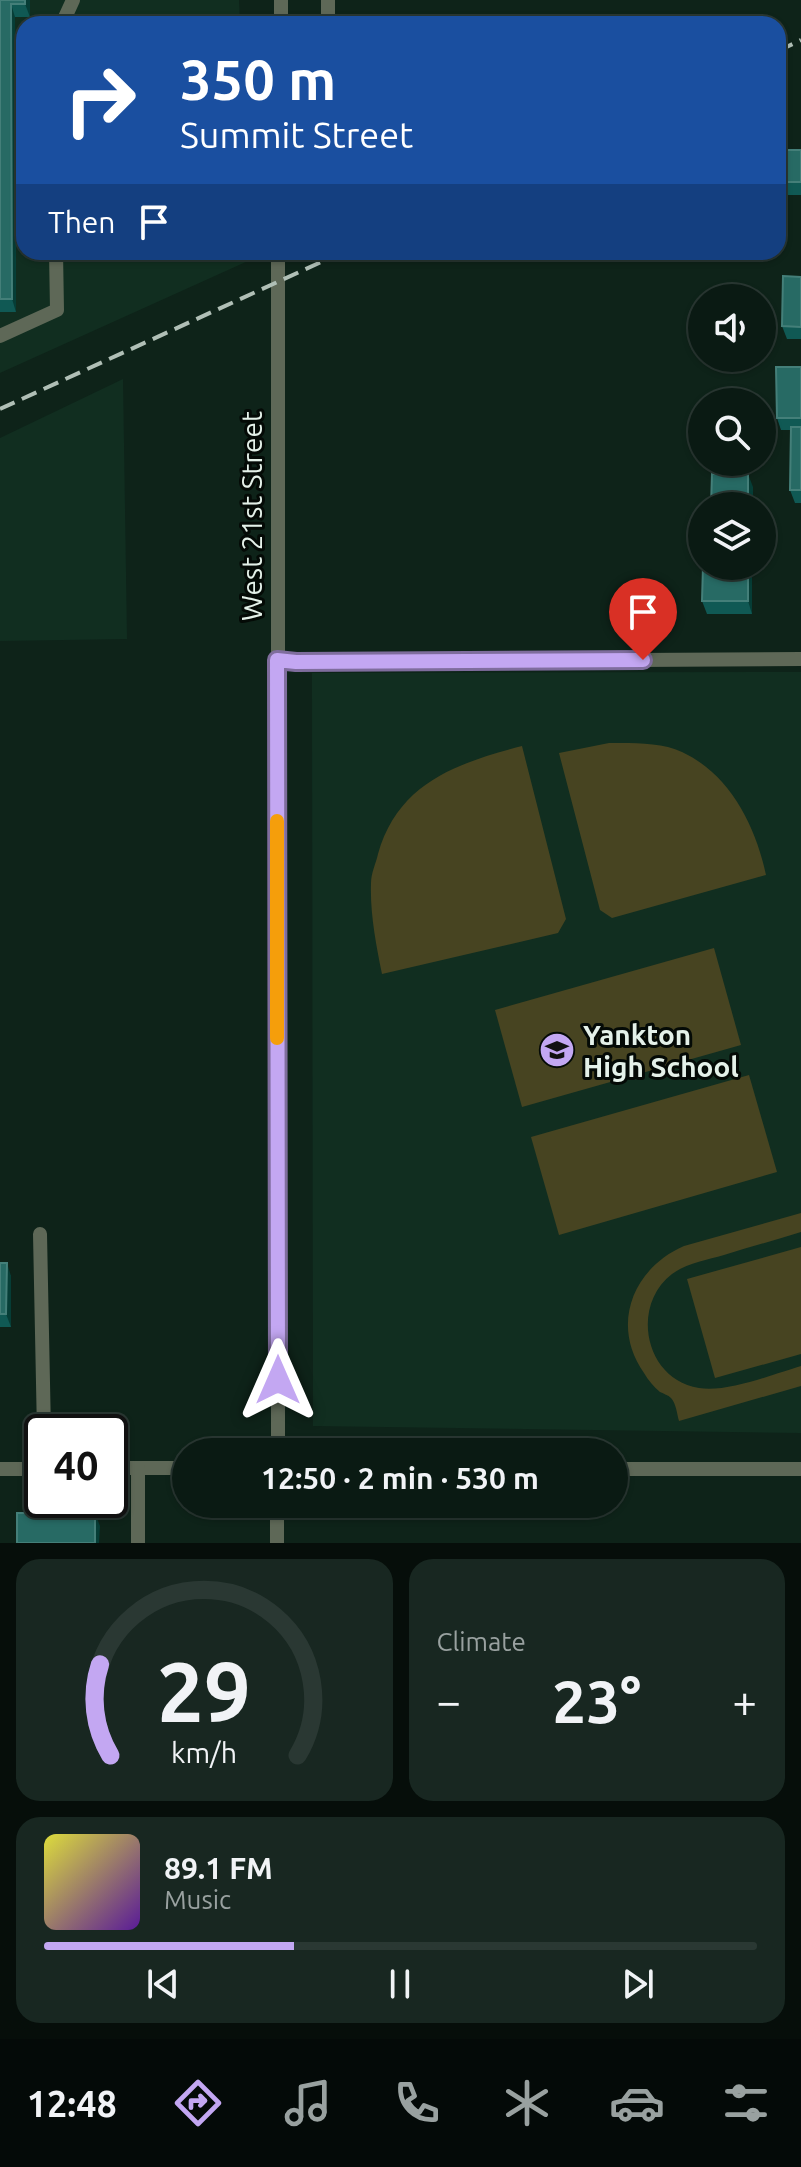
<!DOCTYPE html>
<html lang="en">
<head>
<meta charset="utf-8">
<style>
  :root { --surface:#0a1a13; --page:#182721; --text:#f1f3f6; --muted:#99a1a0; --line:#2a3833; --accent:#c3a7f2 }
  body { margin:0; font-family:Ubuntu,sans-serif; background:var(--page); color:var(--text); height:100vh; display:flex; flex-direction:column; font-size:30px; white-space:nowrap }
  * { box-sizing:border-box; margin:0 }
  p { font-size:26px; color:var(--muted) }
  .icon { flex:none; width:44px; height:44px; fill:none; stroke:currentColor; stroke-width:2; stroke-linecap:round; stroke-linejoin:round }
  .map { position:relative; height:1543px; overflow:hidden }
  .panel { display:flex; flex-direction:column; gap:16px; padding:16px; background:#060e0a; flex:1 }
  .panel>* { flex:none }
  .guide { position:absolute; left:16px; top:16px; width:770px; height:244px; border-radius:24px; box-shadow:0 2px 6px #0004,0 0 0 2px var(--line); background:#1a4fa0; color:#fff; overflow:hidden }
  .buttons { position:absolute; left:688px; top:284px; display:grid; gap:16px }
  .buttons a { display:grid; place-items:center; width:88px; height:88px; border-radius:50%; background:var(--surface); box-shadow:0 2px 6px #0004,0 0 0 2px var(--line); font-size:40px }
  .speed { position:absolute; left:24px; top:1414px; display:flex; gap:16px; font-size:40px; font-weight:700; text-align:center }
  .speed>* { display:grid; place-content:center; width:104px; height:104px; border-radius:50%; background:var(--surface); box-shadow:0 2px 6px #0004,0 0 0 2px var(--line); line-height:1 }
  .speed .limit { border:4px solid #111; border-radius:12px; background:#fff; color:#111 }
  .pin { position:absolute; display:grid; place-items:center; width:68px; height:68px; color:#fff; margin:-82px -34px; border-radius:50% 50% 50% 0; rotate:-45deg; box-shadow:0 0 8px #0007 }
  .pin .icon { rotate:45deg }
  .me { position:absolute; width:88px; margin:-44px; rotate:0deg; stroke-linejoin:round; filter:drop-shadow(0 0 6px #0008) }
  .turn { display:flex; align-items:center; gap:28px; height:168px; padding:0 32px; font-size:36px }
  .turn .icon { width:104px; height:104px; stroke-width:2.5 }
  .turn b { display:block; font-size:56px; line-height:68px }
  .then { display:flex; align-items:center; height:76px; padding:0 32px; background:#0003; gap:16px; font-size:30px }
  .big { font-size:60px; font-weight:600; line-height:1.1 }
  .panel .tile { flex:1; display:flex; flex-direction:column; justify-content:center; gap:12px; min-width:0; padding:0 28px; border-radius:24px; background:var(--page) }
  .panel .dial { align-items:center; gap:0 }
  .dial svg { height:208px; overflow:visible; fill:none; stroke:var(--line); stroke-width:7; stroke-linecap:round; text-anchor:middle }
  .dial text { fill:var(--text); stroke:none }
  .song { display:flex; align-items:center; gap:24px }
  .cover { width:96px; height:96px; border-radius:12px; background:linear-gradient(135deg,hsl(60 70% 55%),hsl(270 70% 35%)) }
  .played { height:8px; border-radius:4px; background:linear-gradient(90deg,var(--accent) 35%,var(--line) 35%) }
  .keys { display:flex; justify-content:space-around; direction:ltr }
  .heat { display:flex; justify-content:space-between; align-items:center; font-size:44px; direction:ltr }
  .panel .tiles { flex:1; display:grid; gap:16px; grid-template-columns:1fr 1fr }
  .tile:last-child { grid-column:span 2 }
  .trip { position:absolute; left:172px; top:1438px; width:456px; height:80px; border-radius:40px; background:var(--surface); box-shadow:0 2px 6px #0004,0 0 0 2px var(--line); font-weight:600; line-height:80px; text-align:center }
  .menu { display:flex; height:128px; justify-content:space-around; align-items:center; background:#040a08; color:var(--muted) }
  .menu .icon { width:56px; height:56px }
  .menu .active { color:var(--accent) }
  .menu b { font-size:36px; color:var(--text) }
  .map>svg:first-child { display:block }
  .built { fill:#112e20 }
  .green { fill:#474421 }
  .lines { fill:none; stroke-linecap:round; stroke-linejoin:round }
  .minor { stroke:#5e6857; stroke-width:14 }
  .rail { stroke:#b0bfb6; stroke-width:4; stroke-dasharray:16 8; stroke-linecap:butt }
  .wall { fill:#105954 }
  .shaded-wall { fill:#063d36 }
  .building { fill:#276a64; stroke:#447f79; stroke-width:2 }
  .route-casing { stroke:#7f6d9d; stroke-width:20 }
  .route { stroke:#c3a7f2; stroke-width:14 }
  .slow { stroke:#f59e0b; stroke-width:14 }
  .labels { text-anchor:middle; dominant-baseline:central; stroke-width:6; stroke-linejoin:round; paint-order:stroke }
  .street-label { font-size:28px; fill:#e4f1e9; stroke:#040a06 }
  .poi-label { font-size:28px; font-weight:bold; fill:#e4f1e9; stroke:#040a06; text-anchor:start }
</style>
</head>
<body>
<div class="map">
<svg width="801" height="1543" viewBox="0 0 801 1543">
  <rect width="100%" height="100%" fill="#0e2319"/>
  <g class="built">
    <polygon points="0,0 239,0 240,24 24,24 24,252 247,252 248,261 0,373"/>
    <polygon points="123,379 127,639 0,641 0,438"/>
    <polygon points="801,672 801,1433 313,1426 312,673"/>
  </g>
  <g class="green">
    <path d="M609 743C632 743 661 742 682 752 730 774 756 827 766 875L612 918 600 910 559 753Z"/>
    <path d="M522 746 566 919 558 933 382 974C376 944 370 914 371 883 371 873 376 863 378 854 398 783 457 763 522 746Z"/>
    <polygon points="714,948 741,1045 522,1107 495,1010"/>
    <polygon points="749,1075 777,1172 559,1235 531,1137"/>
    <path d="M801 1213V1232C775 1240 750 1247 724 1255 707 1260 687 1263 672 1274 630 1306 645 1380 699 1388 726 1393 774 1374 801 1366V1386L679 1421C677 1414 676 1403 671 1398 668 1395 664 1394 660 1392 654 1387 648 1380 644 1373 610 1325 633 1268 684 1246Z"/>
    <polygon points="801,1247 801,1354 715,1378 687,1279"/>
  </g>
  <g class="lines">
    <g class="minor">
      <polyline points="328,0 328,24"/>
      <polyline points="62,24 73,0"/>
      <polyline points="281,24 281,0"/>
      <polyline points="0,336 57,310 56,252"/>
      <polyline points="277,660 296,662 801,659"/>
      <polyline points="40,1234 44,1432"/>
      <polyline points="278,1452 278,252"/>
      <polyline points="110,1468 186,1468"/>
      <polyline points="138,1468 138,1543"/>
      <polyline points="0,1469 42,1469"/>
      <polyline points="614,1469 801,1469"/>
      <polyline points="277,1543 277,1504"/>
    </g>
    <g class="rail">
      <polyline points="778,51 801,40"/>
      <polyline points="0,409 343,252"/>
    </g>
  </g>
  <g class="wall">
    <polygon points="0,0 30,0 30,17 15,17 16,312 0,312"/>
    <polygon points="778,150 801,150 801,195 780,195 778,189"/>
    <polygon points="801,277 801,339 787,339 782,326"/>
    <polygon points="801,367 801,503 795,503 790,490 791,430 781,430 777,418"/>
    <polygon points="703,566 752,566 752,614 707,614 702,601"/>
    <polygon points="0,1263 11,1276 11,1327 0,1327"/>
  </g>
  <g class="shaded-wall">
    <polygon points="25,0 30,0 30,17 25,4"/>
    <polygon points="11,4 15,17 16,312 12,299"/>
    <polygon points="748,474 753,487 753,506 748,506"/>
    <polygon points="748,566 752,566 752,614 748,601"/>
    <polygon points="7,1263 11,1276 11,1327 6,1314"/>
    <polygon points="95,1513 100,1526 99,1543 95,1543"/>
  </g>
  <g class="building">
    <polygon points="0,0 25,0 25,4 11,4 12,299 0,299"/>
    <rect x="778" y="150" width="23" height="32"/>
    <polygon points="783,276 801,277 801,327 782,326"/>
    <polygon points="776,367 801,367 801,418 777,418"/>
    <polygon points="791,427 801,427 801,490 790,490"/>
    <polygon points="712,474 748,474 748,506 711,506"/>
    <polygon points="703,566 748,566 748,601 702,601"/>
    <polygon points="0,1263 7,1263 6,1314 0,1314"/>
    <rect x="17" y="1513" width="78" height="30"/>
  </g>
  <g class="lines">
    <defs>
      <polyline id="route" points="278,1380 277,660 296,662 643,660"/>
    </defs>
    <use href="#route" class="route-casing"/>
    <use href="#route" class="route"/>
    <polyline class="slow" points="277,821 277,1038"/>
  </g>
  <defs>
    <symbol id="school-disc" viewBox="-11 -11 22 22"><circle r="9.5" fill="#c3a7f2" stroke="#040a06"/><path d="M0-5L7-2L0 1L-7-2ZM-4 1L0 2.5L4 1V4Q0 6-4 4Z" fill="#111"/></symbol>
  </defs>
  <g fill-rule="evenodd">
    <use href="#school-disc" x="537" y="1030" width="40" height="40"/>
  </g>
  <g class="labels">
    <g class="street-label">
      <text transform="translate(251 516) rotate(-90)">West 21st Street</text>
    </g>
    <g class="poi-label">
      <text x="583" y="1034">Yankton<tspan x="583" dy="32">High School</tspan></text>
    </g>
  </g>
</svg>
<div class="buttons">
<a><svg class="icon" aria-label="sound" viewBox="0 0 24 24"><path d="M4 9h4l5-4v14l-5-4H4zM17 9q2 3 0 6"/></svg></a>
<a><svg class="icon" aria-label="search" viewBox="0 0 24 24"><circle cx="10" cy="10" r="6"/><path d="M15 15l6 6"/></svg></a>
<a><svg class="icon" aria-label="layers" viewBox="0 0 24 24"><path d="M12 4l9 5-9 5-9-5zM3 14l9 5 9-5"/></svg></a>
</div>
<div class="speed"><div class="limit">40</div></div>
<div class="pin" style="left:643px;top:660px;background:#d93025"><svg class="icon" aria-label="arrive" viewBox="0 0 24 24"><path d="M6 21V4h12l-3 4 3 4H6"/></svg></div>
<svg class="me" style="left:278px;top:1380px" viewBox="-20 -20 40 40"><path d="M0-17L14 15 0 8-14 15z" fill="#c3a7f2" stroke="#fff" stroke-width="4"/></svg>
<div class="trip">12:50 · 2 min · 530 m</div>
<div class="guide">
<div class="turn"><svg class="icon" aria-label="right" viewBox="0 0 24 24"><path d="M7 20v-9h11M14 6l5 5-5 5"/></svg><div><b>350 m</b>Summit Street</div></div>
<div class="then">Then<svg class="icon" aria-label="arrive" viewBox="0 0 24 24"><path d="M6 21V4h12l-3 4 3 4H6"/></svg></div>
</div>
</div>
<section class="panel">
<div class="tiles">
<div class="tile dial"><svg viewBox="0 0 100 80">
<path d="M14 69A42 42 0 1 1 86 69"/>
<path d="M14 69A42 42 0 0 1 10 34" stroke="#c3a7f2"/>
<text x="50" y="56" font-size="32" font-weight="700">29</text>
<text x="50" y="72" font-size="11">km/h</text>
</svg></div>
<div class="tile"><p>Climate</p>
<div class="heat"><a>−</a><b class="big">23°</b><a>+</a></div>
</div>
<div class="tile">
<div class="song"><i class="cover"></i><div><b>89.1 FM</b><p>Music</p></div></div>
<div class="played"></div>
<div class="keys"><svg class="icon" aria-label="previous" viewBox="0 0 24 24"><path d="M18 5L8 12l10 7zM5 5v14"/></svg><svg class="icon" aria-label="pause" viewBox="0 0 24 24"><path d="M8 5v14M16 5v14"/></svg><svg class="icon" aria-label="next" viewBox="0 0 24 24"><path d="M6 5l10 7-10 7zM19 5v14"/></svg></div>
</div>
</div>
</section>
<nav class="menu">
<b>12:48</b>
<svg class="icon active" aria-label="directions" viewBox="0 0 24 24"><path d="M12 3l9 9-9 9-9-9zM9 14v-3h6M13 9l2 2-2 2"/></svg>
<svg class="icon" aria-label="music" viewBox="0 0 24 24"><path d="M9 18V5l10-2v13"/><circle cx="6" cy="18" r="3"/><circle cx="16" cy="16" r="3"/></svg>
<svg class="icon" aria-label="phone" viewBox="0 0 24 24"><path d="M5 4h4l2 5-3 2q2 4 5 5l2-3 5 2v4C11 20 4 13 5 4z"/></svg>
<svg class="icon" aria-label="climate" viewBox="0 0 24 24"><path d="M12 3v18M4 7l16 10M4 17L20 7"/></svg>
<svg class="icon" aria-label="car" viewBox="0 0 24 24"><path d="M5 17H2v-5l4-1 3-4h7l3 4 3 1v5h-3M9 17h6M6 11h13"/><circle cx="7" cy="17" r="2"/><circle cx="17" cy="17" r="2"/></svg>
<svg class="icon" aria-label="filters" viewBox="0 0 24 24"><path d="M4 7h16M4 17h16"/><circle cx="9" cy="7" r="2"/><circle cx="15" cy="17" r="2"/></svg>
</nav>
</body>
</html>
